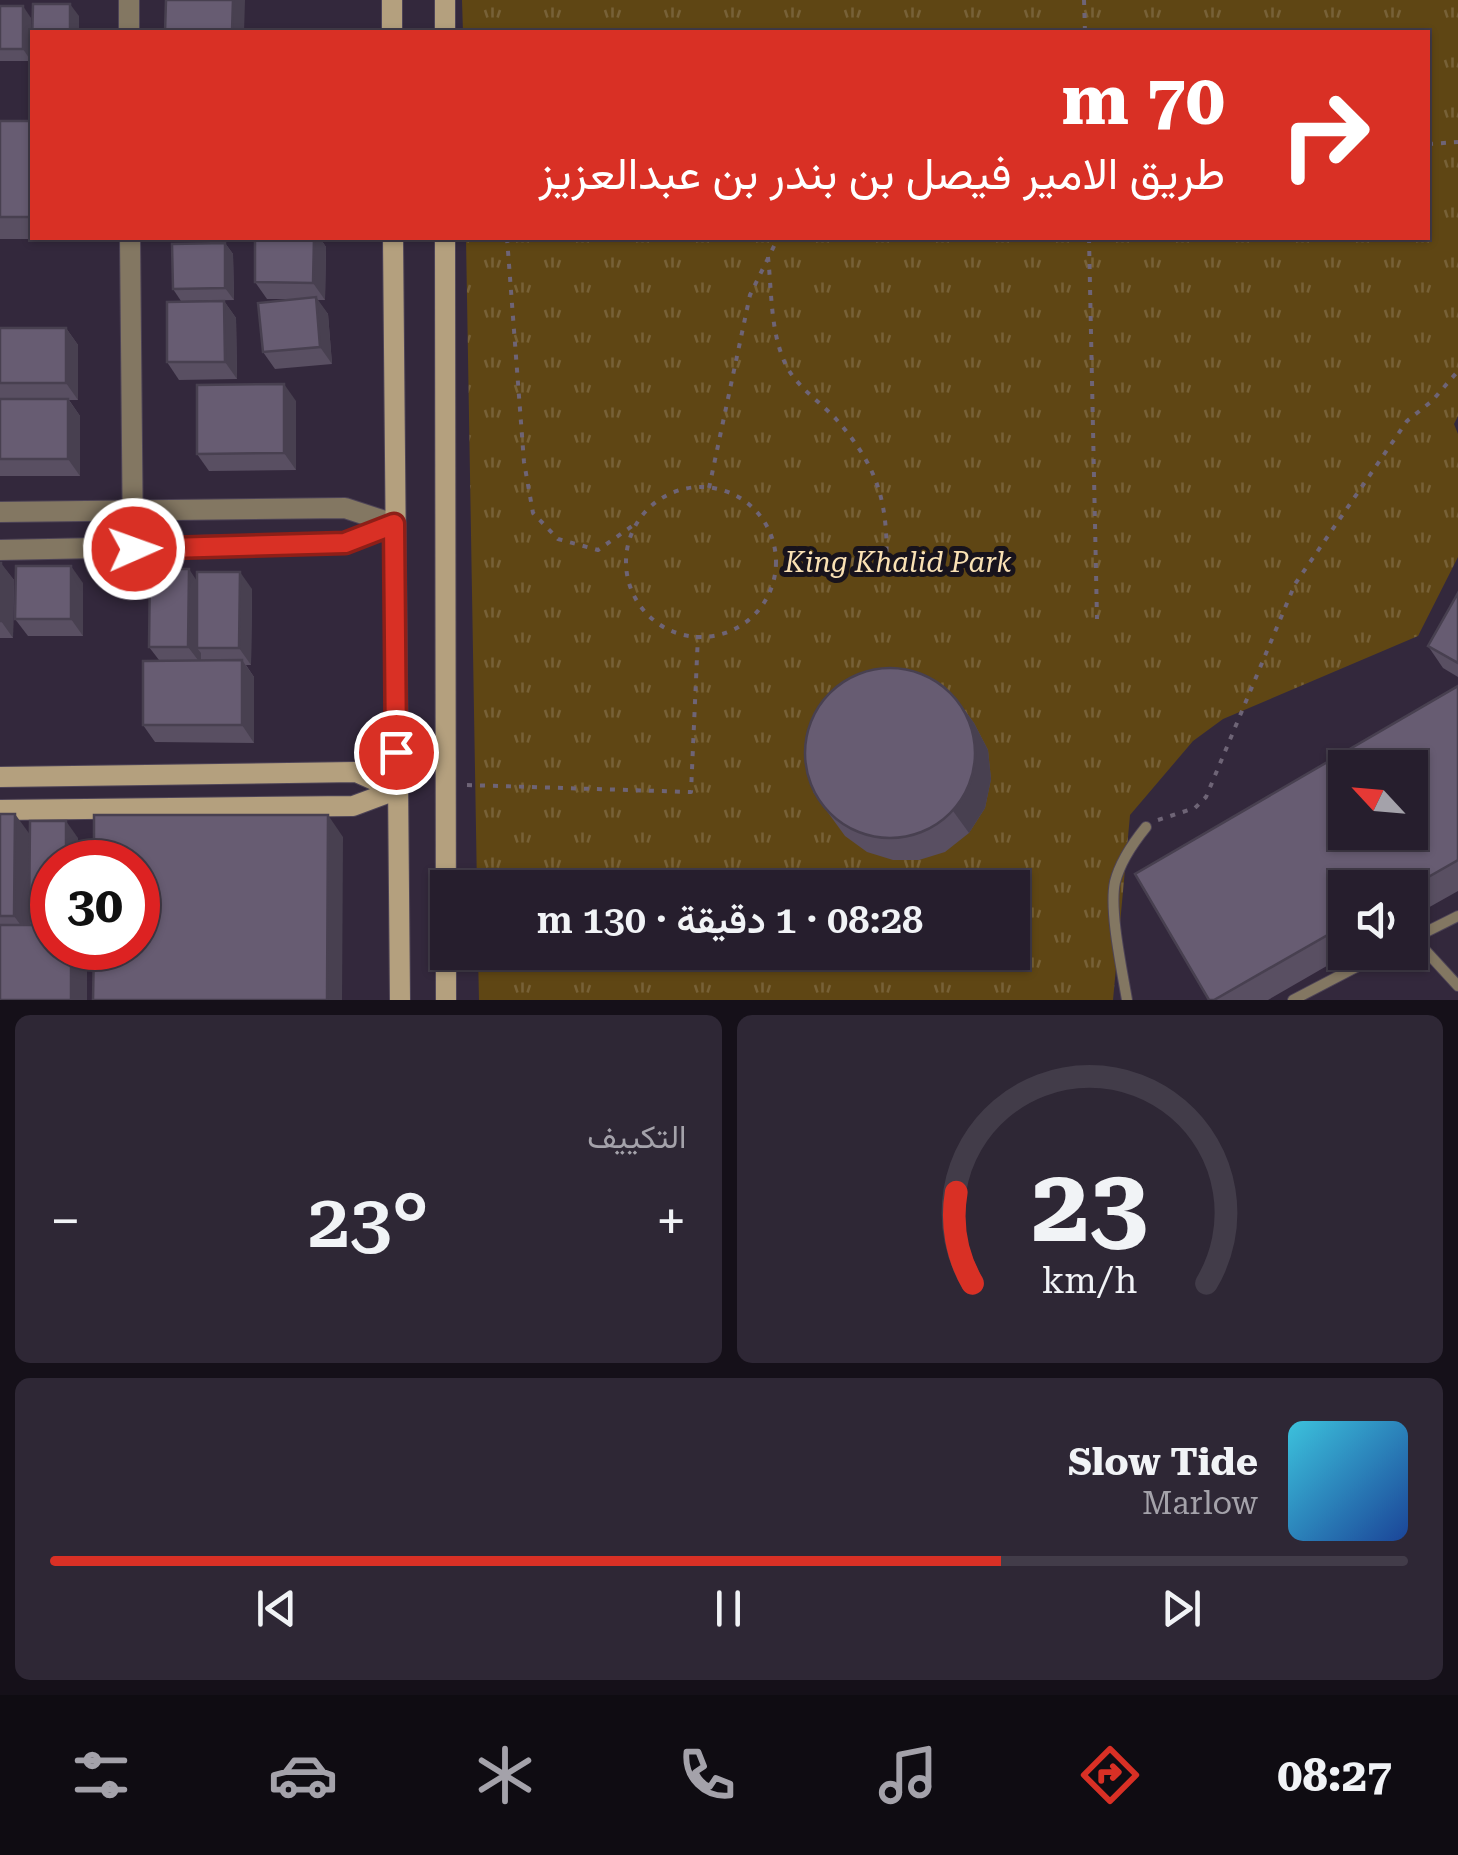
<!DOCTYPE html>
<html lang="ar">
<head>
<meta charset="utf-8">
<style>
  :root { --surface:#261e2d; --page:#2e2735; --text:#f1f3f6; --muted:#a4a2aa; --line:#423c49; --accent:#d93025 }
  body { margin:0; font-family:"Roboto Serif",Vazirmatn,serif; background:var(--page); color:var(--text); direction:rtl; height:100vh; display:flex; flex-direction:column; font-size:38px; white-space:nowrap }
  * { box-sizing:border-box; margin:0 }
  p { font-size:32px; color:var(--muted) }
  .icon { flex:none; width:55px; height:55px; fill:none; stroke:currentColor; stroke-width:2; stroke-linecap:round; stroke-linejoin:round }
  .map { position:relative; height:1000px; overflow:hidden; direction:ltr }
  .drawer { display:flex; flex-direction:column; gap:15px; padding:15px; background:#151019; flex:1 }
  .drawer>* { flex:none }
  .guide { position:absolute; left:30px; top:30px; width:1400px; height:210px; border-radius:0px; box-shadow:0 2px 8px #0004,0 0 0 2px var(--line); direction:rtl; background:#d93025; color:#fff; overflow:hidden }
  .needle { width:65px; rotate:296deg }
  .fabs { position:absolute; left:1328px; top:750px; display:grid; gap:20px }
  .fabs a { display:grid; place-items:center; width:100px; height:100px; border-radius:0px; background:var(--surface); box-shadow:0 2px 8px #0004,0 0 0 2px var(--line); font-size:50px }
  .speed { position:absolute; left:30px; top:840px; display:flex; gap:20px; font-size:50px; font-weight:700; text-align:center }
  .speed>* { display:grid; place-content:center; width:130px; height:130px; border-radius:50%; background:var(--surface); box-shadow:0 2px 8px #0004,0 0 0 2px var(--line); line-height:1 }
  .speed .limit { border:15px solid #d22; background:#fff; color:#111 }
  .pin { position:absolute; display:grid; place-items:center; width:85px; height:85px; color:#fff; margin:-42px; border:5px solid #fff; border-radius:50%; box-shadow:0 2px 10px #0007 }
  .me { position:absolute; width:110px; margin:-55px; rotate:88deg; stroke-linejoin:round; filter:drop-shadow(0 0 8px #0008) }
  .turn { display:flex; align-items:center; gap:35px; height:210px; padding:0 40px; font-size:45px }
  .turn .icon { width:130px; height:130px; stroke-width:2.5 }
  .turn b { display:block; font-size:70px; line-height:85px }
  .big { font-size:75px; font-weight:600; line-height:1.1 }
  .drawer .card { flex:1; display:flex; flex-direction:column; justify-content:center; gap:15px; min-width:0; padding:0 35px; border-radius:15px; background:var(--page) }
  .drawer .dial { align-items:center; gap:0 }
  .dial svg { height:260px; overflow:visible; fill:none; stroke:var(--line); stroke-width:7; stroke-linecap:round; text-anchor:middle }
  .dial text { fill:var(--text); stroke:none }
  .song { display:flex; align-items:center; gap:30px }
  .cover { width:120px; height:120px; border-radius:15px; background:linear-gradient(135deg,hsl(190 70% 55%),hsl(220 70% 35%)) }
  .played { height:10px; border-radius:5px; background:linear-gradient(90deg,var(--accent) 70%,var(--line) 70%) }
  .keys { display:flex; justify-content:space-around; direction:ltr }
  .heat { display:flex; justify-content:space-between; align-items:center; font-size:55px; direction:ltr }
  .drawer .tiles { flex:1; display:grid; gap:15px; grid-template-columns:1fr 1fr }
  .card:last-child { grid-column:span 2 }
  .trip { position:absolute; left:430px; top:870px; width:600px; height:100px; border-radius:0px; background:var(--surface); box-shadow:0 2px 8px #0004,0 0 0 2px var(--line); font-weight:600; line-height:100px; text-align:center; direction:rtl }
  .tab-bar { display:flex; height:160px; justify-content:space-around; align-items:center; background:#0f0c12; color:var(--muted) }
  .tab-bar .icon { width:70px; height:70px }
  .tab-bar .current { color:var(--accent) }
  .tab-bar b { font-size:45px; color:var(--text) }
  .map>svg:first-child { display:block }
  .park { fill:url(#park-tufts) }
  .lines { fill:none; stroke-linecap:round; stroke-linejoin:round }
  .lane-casing { stroke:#4e4457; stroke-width:12 }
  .street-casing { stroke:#4e4457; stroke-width:22 }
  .secondary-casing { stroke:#4e4457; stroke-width:22 }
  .path { stroke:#6e6476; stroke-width:4; stroke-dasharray:5 8; stroke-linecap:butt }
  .lane { stroke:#837762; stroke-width:10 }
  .street { stroke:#837762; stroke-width:20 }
  .secondary { stroke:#b4a07e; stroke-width:20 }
  .wall { fill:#594f62 }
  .shaded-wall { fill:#484050 }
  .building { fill:#675c72; stroke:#484050; stroke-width:2.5; fill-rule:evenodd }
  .route-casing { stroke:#8d1f18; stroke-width:25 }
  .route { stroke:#d93025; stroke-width:18 }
  .labels { text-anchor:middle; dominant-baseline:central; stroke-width:10; stroke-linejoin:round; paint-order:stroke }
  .park-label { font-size:28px; font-style:italic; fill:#fae1b4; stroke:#18131c }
</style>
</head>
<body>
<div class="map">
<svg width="1458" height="1000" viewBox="0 0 1458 1000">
  <defs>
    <pattern id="park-tufts" width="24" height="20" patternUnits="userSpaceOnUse" patternTransform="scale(2.5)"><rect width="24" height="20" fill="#5f4614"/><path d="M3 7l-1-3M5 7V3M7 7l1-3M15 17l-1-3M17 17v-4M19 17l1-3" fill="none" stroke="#776137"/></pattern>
  </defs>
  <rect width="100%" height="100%" fill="#33283c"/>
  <polygon class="park" points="462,0 1458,0 1458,416 1454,424 1458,434 1458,557 1418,636 1223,719 1193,741 1130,815 1113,1000 479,1000 478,953 1012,952 1012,888 477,887 466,238 1428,238 1428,32 463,32"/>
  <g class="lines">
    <defs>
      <g id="lane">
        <polyline points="1414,938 1458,986"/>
        <polyline points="1410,940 1458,916"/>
        <path d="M1127 1000C1122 970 1109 910 1115 882 1120 862 1133 843 1146 827"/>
        <polyline points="1293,1000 1385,952"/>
      </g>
      <g id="street">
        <polyline points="129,0 129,32"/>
        <polyline points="130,238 133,549"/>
        <polyline points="0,512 345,508 394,524"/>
        <polyline points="0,550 345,543 394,524"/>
      </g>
      <g id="secondary">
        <polyline points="392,0 392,32"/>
        <polyline points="445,0 445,32"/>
        <polyline points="393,238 400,1000"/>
        <polyline points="445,238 446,1000"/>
        <polyline points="0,777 356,772 396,790"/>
        <polyline points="0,810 353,806 396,790"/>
      </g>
    </defs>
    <use href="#lane" class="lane-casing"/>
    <use href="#street" class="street-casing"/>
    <use href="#secondary" class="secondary-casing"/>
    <g class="path">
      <polyline points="1084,0 1085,32"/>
      <polyline points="1428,144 1458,142"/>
      <polyline points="507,238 524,462 533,513 558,539 598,550 635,524"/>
      <polyline points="1089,238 1097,619"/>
      <path d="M768 257C772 293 770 336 788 369 799 388 821 403 836 419 881 470 889 507 886 574"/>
      <circle cx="701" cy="562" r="75"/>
      <polyline points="709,488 750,295 778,238"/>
      <polyline points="467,785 691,792 698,635"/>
      <polyline points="1158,820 1195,808 1206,797 1295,584 1407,421 1432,401 1458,371"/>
    </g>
    <use href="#lane" class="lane"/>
    <use href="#street" class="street"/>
    <use href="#secondary" class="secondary"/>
  </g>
  <g class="wall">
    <polygon points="0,6 31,18 31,61 0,61"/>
    <polygon points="0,121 32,121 32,238 58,238 58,239 0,239"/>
    <polygon points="255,238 320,238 326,247 325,300 317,300 328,314 332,364 275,369 263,352 290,299 267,299 255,282"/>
    <polygon points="225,243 233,254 234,300 181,301 173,289"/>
    <polygon points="224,301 236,318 237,379 179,380 167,362"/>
    <polygon points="0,328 66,328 78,345 78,400 69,400 80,416 80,476 0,476"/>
    <polygon points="296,401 296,470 209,471 197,454"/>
    <polygon points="0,563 14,580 13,638 0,638"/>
    <polygon points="197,581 252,589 251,665 246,665 254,677 254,743 155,742 143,725 159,660 149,647"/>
    <polygon points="83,583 83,636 28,636 15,619"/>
    <polygon points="1458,593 1458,677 1443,668 1428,646"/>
    <polygon points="1458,686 1458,891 1410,918 1410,888 1345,888 1345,952 1351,952 1268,1000 1209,1000"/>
    <polygon points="958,701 974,723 988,750 991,779 985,808 969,833 945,852 919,860 893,860 867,852 845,836 813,792"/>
    <polygon points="0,814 30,835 78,838 52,862 52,948 87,948 87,1000 0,1000"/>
  </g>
  <g class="shaded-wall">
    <polygon points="233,0 245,0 244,32 232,32"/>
    <polygon points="70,4 79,16 79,32 70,32"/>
    <polygon points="23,6 31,18 31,61 23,49"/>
    <polygon points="314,238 320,238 326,247 325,300 313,283"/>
    <polygon points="225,243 233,254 234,300 225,288"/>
    <polygon points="316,297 328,314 332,364 320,347"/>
    <polygon points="224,301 236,318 237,379 225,362"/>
    <polygon points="66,328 78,345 78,400 66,383"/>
    <polygon points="284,384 296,401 296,470 284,453"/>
    <polygon points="68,399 80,416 80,476 68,459"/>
    <polygon points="1,563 14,580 13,638 1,621"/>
    <polygon points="71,566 83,583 83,636 71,619"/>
    <polygon points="189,569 201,587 197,648 201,653 201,664 188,647"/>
    <polygon points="240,572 252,589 251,665 239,648"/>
    <polygon points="242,660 254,677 254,743 242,725"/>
    <polygon points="958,701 974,723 988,750 991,779 985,808 969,833 953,811"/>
    <polygon points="15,814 31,836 30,938 14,916"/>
    <polygon points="328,815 343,837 342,1000 327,1000"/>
    <polygon points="66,821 78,838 78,862 66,862"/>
    <rect x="71" y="948" width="16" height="52"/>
  </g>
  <g class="building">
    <polygon points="166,0 233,0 232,32 165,32"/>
    <polygon points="33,4 70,4 70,32 32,32 32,45"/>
    <rect x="0" y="6" width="23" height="43"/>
    <rect x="0" y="121" width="32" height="96"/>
    <polygon points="255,238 314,238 313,283 255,282"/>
    <polygon points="225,243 225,288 173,289 172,244"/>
    <polygon points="316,297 320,347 263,352 258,303"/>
    <polygon points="224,301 225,362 167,362 167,302"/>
    <rect x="0" y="328" width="66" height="55"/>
    <polygon points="284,384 284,453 197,454 197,385"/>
    <rect x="0" y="399" width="68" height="60"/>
    <rect x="0" y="563" width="1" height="58"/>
    <polygon points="16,566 71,566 71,619 15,619"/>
    <polygon points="150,569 189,569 188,647 149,647"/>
    <polygon points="197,572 240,572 239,648 197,648"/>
    <polygon points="1458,593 1458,663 1428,646"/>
    <polygon points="242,660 242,725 143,725 143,661"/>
    <circle cx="890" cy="753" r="85"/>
    <path d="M1458 686V860L1409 888H1345V925L1214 1000H1209L1135 874ZM1345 768H1410V832H1345Z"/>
    <polygon points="0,814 15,814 14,916 0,916"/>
    <polygon points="94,815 328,815 327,1000 93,1000 94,948 138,948 138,862 94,862"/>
    <polygon points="30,821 66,821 66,862 52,862 52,920 29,920"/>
    <polygon points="0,925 52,925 52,948 71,948 71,1000 0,1000"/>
  </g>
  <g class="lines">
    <defs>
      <polyline id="route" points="134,549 345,543 394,524 396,752"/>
    </defs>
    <use href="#route" class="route-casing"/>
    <use href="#route" class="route"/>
  </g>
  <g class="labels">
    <g class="park-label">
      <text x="898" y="562">King Khalid Park</text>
    </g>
  </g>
</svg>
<div class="fabs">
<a><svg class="needle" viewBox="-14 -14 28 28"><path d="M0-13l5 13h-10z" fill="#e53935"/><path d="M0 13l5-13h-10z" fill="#a4a2aa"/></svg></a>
<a><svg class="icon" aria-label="sound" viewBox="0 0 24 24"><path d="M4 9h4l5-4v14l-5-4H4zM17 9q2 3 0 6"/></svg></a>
</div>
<div class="speed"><div class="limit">30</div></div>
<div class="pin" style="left:396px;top:752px;background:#d93025"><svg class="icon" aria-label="arrive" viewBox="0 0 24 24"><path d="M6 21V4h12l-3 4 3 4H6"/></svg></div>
<svg class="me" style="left:134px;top:549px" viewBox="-20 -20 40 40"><circle r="17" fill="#d93025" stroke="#fff" stroke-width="3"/><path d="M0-11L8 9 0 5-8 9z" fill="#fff"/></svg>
<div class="trip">08:28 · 1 دقيقة · 130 m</div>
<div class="guide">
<div class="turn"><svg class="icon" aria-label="right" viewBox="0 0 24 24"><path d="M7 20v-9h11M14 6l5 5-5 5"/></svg><div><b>70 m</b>طريق الامير فيصل بن بندر بن عبدالعزيز</div></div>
</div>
</div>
<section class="drawer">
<div class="tiles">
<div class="card dial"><svg viewBox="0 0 100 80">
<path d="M14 69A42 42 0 1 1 86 69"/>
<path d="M14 69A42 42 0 0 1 9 41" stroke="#d93025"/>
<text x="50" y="56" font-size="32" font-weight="700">23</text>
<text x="50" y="72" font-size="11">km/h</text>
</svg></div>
<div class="card"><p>التكييف</p>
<div class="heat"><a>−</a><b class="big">23°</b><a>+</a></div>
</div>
<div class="card">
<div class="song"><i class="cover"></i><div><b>Slow Tide</b><p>Marlow</p></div></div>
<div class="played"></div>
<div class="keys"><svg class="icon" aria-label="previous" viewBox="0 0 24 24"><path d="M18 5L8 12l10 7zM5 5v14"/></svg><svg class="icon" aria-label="pause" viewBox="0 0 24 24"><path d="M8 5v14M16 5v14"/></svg><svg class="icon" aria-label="next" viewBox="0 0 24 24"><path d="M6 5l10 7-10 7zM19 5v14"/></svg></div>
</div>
</div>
</section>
<nav class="tab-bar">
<b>08:27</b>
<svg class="icon current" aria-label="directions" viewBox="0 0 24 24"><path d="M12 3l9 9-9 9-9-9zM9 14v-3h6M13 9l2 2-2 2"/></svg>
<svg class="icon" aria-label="music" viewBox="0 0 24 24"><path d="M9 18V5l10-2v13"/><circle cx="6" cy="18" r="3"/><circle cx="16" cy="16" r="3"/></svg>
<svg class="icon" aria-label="phone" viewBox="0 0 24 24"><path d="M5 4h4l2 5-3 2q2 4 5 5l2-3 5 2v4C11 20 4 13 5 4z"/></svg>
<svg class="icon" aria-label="climate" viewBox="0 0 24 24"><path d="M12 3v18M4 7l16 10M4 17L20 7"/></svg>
<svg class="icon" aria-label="car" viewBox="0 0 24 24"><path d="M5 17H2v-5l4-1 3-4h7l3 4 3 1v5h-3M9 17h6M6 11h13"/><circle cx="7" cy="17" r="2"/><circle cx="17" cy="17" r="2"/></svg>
<svg class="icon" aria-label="filters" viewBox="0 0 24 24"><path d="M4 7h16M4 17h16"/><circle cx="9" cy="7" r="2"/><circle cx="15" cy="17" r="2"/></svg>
</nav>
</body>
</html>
